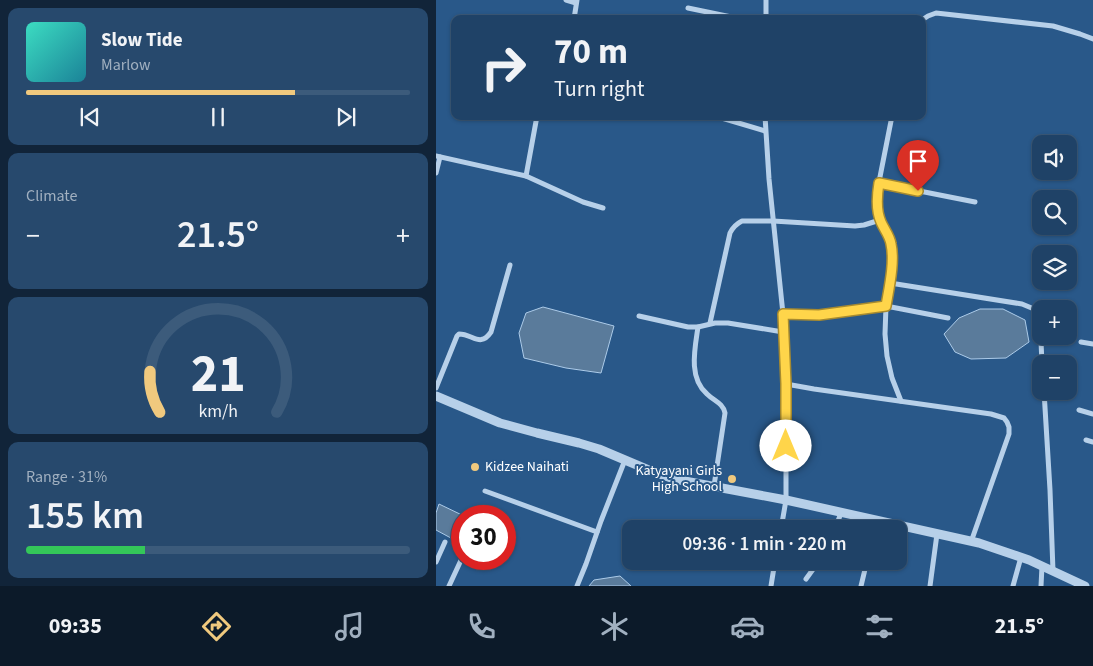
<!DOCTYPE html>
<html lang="en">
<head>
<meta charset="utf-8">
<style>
  :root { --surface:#1f4267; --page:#27496d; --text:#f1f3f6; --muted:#a1b0c0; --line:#3c5b7b; --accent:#f0c97e }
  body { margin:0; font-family:"Source Sans 3",sans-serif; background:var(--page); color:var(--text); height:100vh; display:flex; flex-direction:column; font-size:19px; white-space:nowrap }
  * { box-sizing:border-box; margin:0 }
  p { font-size:16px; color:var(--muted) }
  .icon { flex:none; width:28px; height:28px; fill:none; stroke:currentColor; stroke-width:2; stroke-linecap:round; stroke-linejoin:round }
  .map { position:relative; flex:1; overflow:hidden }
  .drawer { display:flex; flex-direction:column; gap:8px; padding:8px; background:#112439; width:436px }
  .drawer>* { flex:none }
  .hud { position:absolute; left:15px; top:15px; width:475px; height:105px; border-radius:10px; box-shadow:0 1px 4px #0004,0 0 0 1px var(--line); background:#1f4267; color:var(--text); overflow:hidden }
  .tools { position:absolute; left:596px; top:135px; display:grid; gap:10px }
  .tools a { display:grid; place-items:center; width:45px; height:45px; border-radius:10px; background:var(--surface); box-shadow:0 1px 4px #0004,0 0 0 1px var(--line); font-size:25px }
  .speed { position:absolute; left:15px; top:505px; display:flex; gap:10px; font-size:25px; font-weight:700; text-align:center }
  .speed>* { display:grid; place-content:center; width:65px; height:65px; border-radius:50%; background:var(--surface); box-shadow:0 1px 4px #0004,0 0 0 1px var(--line); line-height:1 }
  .speed .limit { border:8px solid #d22; background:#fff; color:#111 }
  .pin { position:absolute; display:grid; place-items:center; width:42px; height:42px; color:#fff; margin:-51px -21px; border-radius:50% 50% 50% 0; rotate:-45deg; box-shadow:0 0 5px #0007 }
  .pin .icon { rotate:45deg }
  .me { position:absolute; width:55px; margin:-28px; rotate:0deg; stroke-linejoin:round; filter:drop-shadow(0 0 4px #0008) }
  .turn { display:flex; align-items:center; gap:18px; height:105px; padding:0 20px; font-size:22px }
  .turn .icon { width:65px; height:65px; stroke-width:2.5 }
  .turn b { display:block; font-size:35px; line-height:42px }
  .big { font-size:38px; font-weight:600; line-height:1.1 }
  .drawer .tile { flex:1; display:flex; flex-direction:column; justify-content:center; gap:8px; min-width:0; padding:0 18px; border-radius:10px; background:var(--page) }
  .drawer .dial { align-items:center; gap:0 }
  .dial svg { height:130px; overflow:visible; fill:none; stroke:var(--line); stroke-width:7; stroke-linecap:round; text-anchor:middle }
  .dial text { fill:var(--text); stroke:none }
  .song { display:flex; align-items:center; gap:15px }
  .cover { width:60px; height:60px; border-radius:8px; background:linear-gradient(135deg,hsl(170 70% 55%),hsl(190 70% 35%)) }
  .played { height:5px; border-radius:2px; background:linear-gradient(90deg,var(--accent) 70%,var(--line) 70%) }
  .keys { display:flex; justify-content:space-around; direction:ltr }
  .heat { display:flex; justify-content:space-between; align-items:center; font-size:28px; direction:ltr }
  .charge { height:8px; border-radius:4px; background:linear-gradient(90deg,#34c759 31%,var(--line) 0) }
  .trip { position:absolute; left:186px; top:520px; width:285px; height:50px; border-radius:10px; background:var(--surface); box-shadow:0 1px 4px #0004,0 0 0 1px var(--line); font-weight:600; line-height:50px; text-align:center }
  .tab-bar { display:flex; height:80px; justify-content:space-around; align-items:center; background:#0c1a29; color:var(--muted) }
  .tab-bar .icon { width:35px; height:35px }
  .tab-bar .on { color:var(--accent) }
  .tab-bar b { font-size:22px; color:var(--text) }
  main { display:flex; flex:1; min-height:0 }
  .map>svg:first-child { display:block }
  .water { fill:#5a7b9b; stroke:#accbe9 }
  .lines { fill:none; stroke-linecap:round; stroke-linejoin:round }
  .minor { stroke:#b7d0e9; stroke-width:5 }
  .tertiary { stroke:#b7d0e9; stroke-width:9 }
  .route-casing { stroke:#a68a30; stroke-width:12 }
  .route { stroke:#ffd54a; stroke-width:9 }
  .poi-dot { fill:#f0c97e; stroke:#295889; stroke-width:2 }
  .labels { text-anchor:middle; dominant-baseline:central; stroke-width:4; stroke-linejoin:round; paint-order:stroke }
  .poi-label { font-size:14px; fill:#fff; stroke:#295889; text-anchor:start }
</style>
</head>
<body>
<main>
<section class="drawer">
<div class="tile">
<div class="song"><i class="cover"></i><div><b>Slow Tide</b><p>Marlow</p></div></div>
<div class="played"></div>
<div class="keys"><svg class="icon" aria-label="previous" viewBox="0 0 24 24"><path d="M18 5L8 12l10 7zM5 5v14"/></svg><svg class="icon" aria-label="pause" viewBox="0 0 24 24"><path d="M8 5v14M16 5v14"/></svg><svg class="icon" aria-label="next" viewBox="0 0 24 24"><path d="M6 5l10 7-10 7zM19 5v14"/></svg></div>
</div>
<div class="tile"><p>Climate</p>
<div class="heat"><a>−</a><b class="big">21.5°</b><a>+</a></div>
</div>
<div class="tile dial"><svg viewBox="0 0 100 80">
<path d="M14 69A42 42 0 1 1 86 69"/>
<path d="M14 69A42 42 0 0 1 8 44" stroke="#f0c97e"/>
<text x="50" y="56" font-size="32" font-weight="700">21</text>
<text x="50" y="72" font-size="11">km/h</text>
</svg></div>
<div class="tile"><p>Range · 31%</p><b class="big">155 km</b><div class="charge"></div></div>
</section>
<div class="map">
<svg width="657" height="586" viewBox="0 0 657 586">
  <rect width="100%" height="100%" fill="#295889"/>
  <g class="water">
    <polygon points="107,307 178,326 165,373 130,368 88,358 83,333 90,313"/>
    <polygon points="544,309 567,309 589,320 593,342 570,358 535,359 519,352 508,334 523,318"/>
    <polygon points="3,504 28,516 26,516 26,544 0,530 0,513"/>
    <polygon points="184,576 195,586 153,586 158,580"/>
  </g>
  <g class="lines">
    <g class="minor">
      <polyline points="130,0 140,3"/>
      <polyline points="252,8 305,19"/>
      <polyline points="138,19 141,0"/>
      <polyline points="330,19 330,0"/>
      <polyline points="486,20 492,16 500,13 617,26 644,34 657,39"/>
      <polyline points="279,116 329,131"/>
      <polyline points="329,116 333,179 347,314 350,384 350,500 345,529"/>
      <polyline points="456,116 442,187 441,202 444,220 455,240 456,250 454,283 450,306 449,334 451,356 456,378 465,401"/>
      <polyline points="0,156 90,176 101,116"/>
      <polyline points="0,173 4,157"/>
      <polyline points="90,176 147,202 167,208"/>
      <polyline points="443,183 539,202"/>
      <polyline points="454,283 586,304 598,309 604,319 606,364"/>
      <polyline points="347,314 383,315 450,306 512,318"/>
      <polyline points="203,316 252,327 262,327 279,323 292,323 347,332"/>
      <path d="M274 323 294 233C297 227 300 224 306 221H337L419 226 428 225 444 220"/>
      <path d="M262 327C259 348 252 378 271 394 278 401 287 403 289 413L278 486"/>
      <polyline points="645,342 657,344"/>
      <polyline points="350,384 378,389 555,414 568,418 571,422 573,427 573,434 535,542"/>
      <path d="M0 388 21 336 23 334C37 334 44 348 55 332L74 265"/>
      <polyline points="608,391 614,490 617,571"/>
      <polyline points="643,410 657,414"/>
      <polyline points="650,440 657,442"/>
      <polyline points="49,491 161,532"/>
      <polyline points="399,529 405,513"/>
      <polyline points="440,529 441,521"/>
      <polyline points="0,562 9,542"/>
      <polyline points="370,579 383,561"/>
      <polyline points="13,586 26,558"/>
      <polyline points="141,586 150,564 165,521 189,460"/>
      <polyline points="335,586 339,561"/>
      <polyline points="425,586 431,561"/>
      <polyline points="494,586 501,534"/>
      <polyline points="577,586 585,557"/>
      <polyline points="605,586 606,566"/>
    </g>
    <polyline class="tertiary" points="0,396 64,423 101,433 143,443 163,449 215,471 238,479 350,500 543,543 593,560 649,586"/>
  </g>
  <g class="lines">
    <defs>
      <path id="route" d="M350 446V384L347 314 383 315 450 306C453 288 459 262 455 244 454 236 448 229 445 222 440 211 441 195 443 183L482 191"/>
    </defs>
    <use href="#route" class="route-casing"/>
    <use href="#route" class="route"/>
  </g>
  <g class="poi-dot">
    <circle cx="39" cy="467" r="5"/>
    <circle cx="296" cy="479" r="5"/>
  </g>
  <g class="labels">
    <g class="poi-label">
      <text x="49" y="467">Kidzee Naihati</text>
      <text x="286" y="471" text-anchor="end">Katyayani Girls<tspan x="286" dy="16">High School</tspan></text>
    </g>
  </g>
</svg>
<div class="tools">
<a><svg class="icon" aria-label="sound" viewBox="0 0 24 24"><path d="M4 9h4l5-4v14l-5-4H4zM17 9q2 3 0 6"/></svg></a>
<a><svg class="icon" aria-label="search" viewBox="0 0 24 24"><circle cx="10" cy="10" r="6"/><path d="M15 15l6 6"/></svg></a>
<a><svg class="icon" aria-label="layers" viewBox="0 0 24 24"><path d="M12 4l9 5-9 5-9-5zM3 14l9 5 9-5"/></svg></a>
<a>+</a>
<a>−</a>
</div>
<div class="speed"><div class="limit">30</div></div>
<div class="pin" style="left:482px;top:191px;background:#d93025"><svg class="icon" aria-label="arrive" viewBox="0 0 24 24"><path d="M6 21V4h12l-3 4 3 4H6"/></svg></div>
<svg class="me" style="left:350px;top:446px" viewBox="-20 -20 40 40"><circle r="19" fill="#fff"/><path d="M0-13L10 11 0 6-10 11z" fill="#ffd54a"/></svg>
<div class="trip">09:36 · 1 min · 220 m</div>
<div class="hud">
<div class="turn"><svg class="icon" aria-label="right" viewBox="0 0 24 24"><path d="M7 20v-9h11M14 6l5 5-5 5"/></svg><div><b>70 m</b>Turn right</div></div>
</div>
</div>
</main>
<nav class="tab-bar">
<b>09:35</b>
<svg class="icon on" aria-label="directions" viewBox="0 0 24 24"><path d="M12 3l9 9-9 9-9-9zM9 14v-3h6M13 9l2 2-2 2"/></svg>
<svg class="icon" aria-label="music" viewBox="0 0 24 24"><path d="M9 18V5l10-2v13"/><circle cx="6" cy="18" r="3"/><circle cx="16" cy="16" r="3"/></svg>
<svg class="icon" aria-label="phone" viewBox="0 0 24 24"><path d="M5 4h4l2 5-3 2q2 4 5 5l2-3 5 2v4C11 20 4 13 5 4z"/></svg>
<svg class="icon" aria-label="climate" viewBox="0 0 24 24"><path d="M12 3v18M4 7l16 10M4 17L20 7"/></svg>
<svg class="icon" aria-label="car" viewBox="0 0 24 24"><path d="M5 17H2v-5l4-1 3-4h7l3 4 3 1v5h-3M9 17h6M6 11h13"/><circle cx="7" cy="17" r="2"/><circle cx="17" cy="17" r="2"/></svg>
<svg class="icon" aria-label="filters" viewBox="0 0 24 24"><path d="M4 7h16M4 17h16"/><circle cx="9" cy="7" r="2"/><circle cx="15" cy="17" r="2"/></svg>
<b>21.5°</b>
</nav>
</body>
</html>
